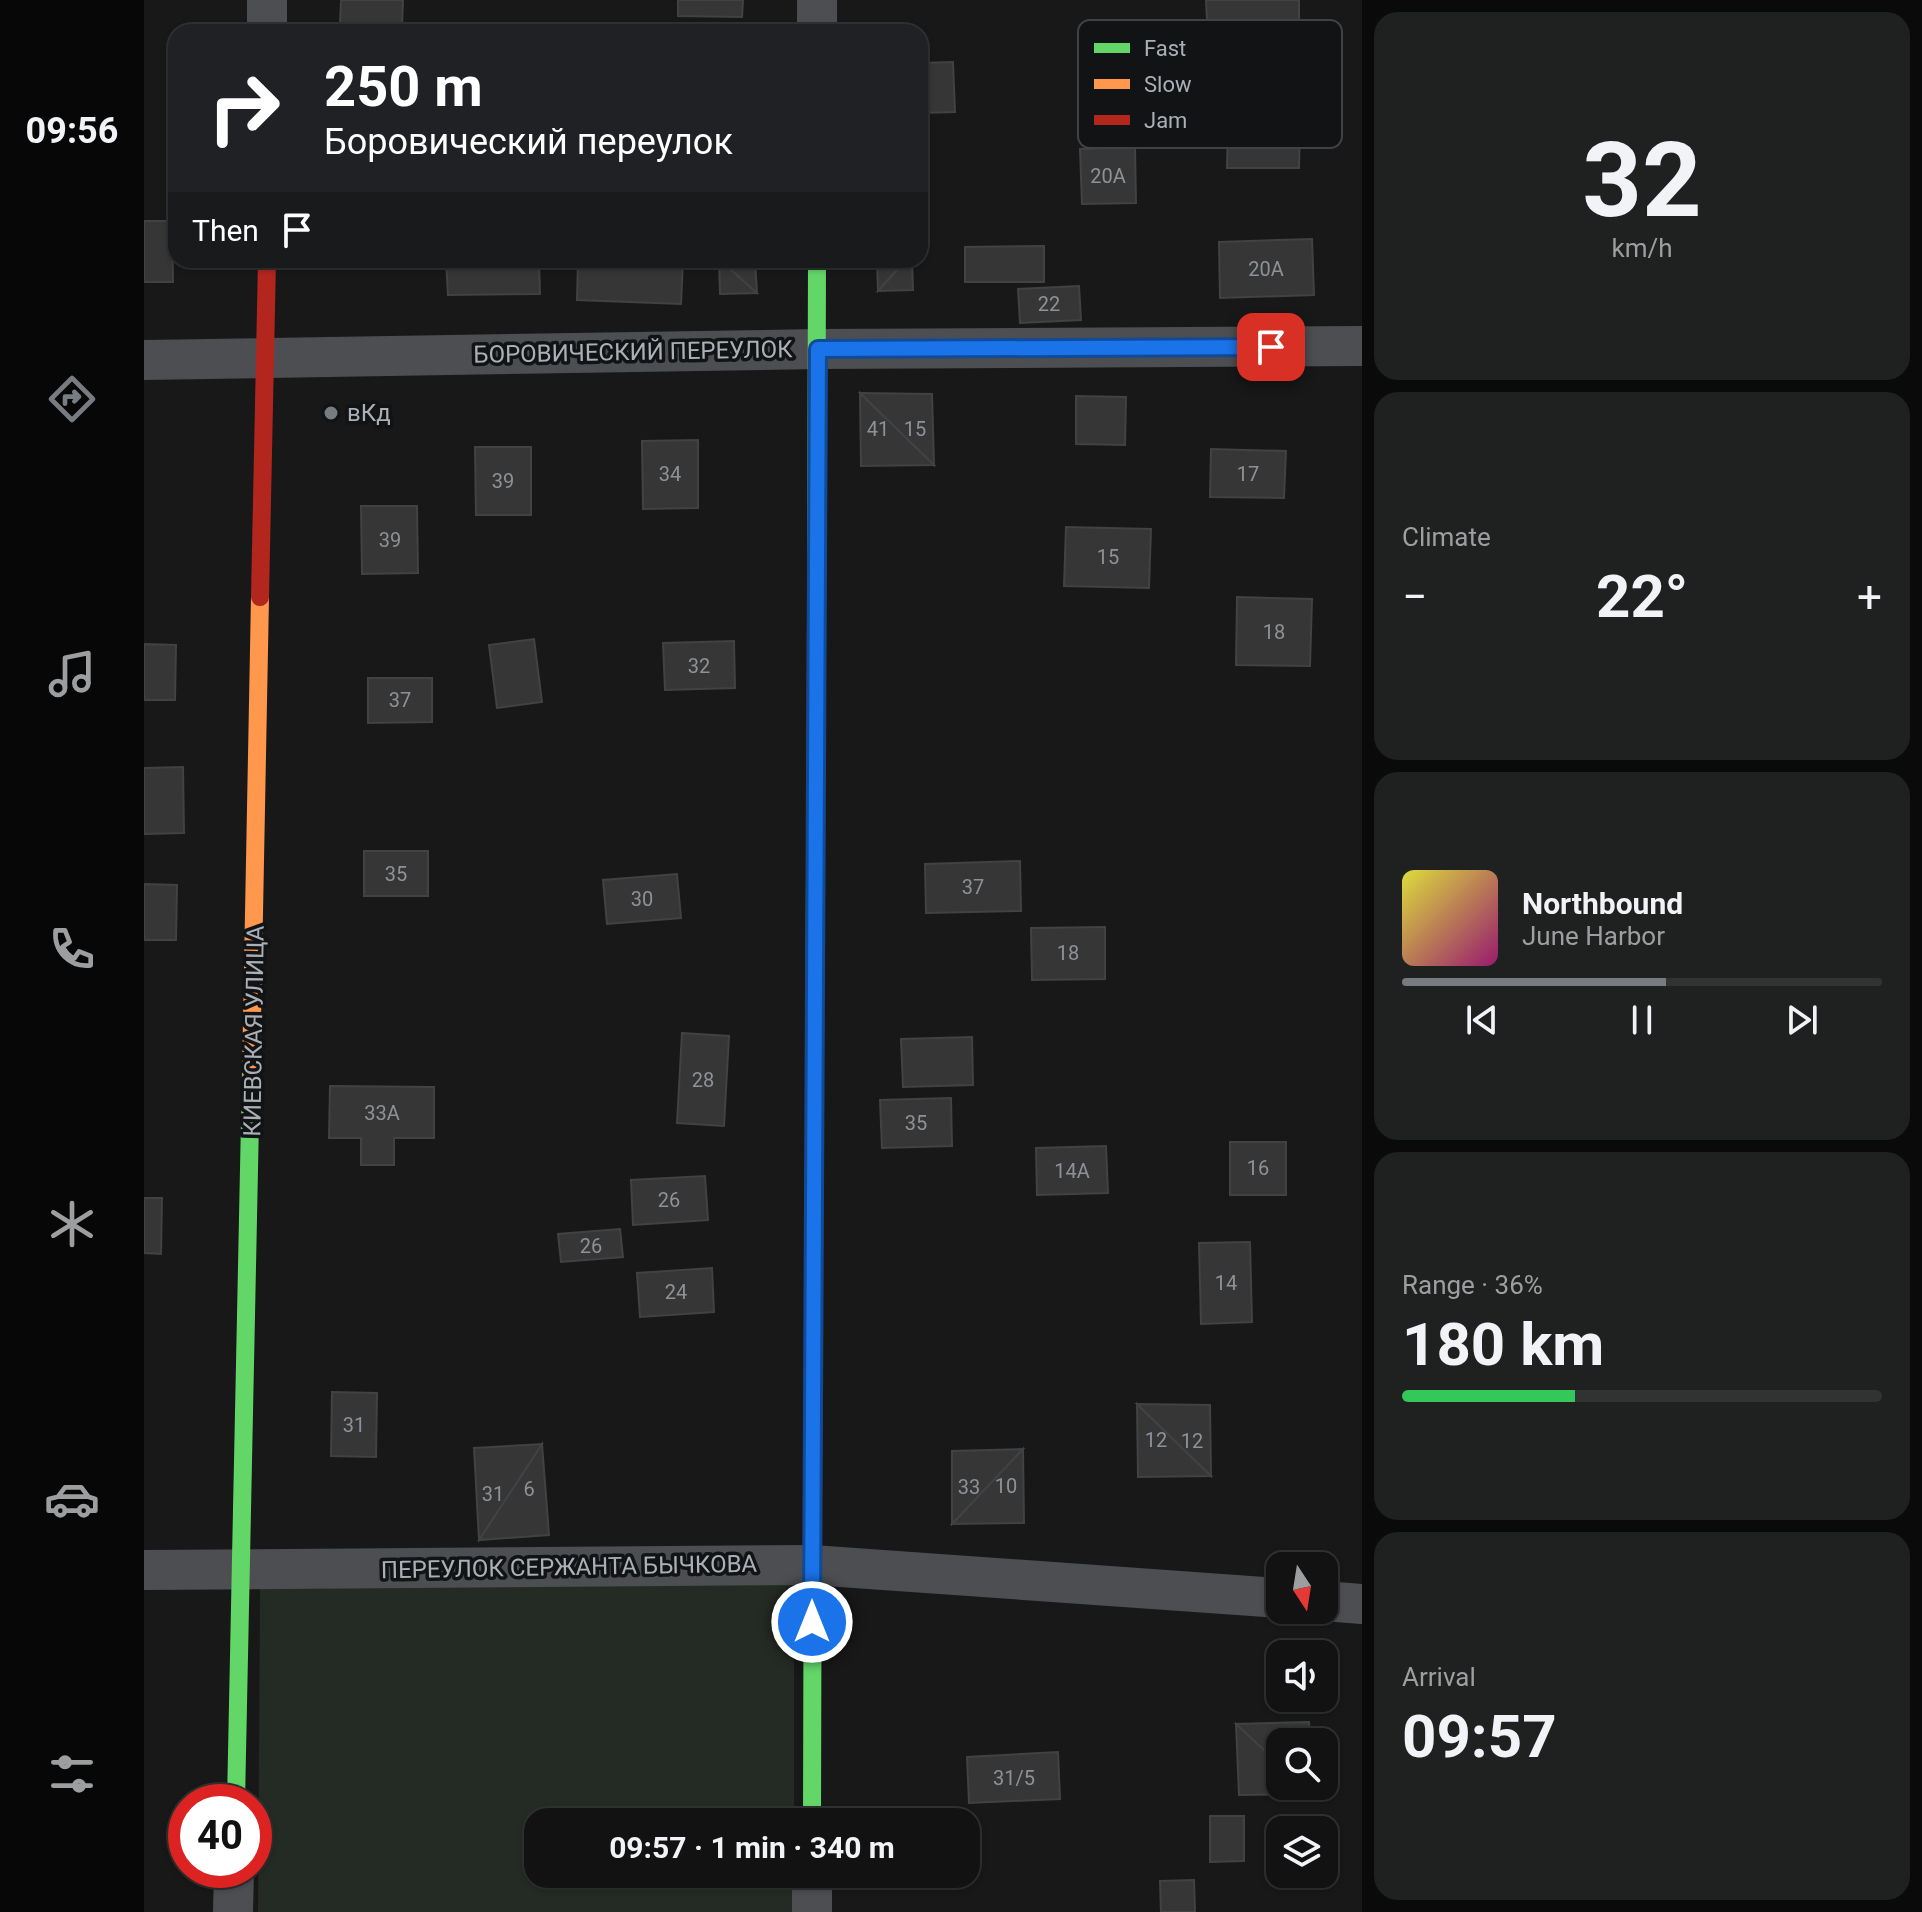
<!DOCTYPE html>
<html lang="en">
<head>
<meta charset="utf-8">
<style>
  :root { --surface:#121212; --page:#1f2020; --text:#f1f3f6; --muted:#9c9e9f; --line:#313232; --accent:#787b7f }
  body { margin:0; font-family:Roboto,sans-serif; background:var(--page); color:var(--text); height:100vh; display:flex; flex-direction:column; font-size:30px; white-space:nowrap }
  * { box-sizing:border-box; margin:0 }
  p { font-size:26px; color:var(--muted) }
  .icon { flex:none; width:44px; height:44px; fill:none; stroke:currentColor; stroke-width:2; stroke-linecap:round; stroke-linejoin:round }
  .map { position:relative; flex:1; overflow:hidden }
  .sheet { display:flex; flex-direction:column; gap:12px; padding:12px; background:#0a0a0a; width:560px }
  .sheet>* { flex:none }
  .guide { position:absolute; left:24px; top:24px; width:760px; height:244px; border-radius:24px; box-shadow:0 2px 6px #0004,0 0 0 2px var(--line); background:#202124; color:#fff; overflow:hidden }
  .needle { width:52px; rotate:168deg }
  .controls { position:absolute; left:1122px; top:1552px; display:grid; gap:16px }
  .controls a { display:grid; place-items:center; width:72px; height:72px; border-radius:16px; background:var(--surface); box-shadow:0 2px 6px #0004,0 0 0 2px var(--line); font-size:40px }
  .speed { position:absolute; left:24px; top:1784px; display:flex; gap:16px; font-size:40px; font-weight:700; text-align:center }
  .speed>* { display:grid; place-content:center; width:104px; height:104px; border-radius:50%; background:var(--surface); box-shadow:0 2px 6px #0004,0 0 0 2px var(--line); line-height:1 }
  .speed .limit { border:12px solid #d22; background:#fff; color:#111 }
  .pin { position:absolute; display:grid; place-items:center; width:68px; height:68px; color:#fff; margin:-34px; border-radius:16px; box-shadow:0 4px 12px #0006 }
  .me { position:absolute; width:88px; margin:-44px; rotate:0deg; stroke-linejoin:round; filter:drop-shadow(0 0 6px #0008) }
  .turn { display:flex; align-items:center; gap:28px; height:168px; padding:0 24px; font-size:36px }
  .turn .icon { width:104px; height:104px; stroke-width:2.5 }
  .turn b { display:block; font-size:56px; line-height:68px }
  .then { display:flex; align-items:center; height:76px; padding:0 24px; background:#0003; gap:16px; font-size:30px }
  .big { font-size:60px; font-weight:700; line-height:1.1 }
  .sheet .widget { flex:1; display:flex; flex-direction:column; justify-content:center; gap:12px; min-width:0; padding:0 28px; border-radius:24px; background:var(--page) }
  .sheet .dial { align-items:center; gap:0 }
  .dial b { font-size:104px; line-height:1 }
  .song { display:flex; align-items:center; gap:24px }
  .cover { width:96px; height:96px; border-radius:12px; background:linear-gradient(135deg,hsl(60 70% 55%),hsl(320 70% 35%)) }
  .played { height:8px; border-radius:4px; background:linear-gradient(90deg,var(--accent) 55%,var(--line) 55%) }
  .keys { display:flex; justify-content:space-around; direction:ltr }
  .heat { display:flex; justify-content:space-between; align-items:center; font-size:44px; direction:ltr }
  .charge { height:12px; border-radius:6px; background:linear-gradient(90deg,#34c759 36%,var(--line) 0) }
  .trip { position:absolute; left:380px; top:1808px; width:456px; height:80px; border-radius:24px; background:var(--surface); box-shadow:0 2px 6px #0004,0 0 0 2px var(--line); font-weight:700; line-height:80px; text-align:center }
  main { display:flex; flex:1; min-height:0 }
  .tab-bar { display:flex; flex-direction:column; width:144px; justify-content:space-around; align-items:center; background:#070707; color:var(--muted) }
  .tab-bar .icon { width:56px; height:56px }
  .tab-bar .on { color:var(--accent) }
  .tab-bar b { font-size:36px; color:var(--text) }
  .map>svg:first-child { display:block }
  .green { fill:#242a24 }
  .building { fill:#363636; stroke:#414244; stroke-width:2 }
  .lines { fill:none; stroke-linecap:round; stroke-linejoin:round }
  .street { stroke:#4d4e51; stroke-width:40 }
  .fast { stroke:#63d668; stroke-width:18 }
  .slow { stroke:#ff974d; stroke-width:18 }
  .jam { stroke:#b3261e; stroke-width:18 }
  .route-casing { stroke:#114b97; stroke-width:20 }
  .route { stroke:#1a73e8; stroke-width:14 }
  .poi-dot { fill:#787b7f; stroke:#121314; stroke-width:3 }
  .labels { text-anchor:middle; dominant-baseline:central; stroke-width:7; stroke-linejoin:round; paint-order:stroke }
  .number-label { font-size:20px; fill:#8e9297 }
  .street-label { font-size:24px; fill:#abb0b7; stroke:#121314 }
  .poi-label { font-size:24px; fill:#abb0b7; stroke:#121314; text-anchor:start }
  .key { fill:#121314; stroke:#404245; stroke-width:2 }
  .key-label { font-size:22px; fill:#abb0b7 }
</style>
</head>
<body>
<main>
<nav class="tab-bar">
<b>09:56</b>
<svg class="icon on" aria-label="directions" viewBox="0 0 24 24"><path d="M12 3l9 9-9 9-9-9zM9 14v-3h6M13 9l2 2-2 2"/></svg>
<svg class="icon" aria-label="music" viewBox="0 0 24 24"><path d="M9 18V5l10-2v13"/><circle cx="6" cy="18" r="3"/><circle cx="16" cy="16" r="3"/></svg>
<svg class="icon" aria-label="phone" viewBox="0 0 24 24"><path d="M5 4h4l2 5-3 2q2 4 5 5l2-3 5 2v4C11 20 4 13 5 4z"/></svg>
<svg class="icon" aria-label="climate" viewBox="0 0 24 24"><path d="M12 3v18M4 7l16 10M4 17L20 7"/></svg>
<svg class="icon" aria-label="car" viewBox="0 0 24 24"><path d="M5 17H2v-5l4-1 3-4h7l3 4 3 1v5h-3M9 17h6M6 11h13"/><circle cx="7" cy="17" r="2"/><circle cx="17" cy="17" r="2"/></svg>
<svg class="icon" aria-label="filters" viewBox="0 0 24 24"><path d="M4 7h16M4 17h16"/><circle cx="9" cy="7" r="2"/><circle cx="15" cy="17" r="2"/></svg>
</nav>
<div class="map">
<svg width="1218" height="1912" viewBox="0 0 1218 1912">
  <rect width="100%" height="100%" fill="#181818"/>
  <polygon class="green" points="650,1583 650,1822 394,1822 394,1874 650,1874 649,1912 114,1912 116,1589"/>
  <g class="building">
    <polygon points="197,0 259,0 258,26 196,24"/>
    <polygon points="534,0 599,0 598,17 534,16"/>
    <polygon points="1062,0 1155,0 1155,20 1063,20"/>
    <polygon points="809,62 811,112 776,113 776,63"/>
    <polygon points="1084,128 1156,128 1155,168 1083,168"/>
    <polygon points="991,147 992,203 938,204 936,149"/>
    <polygon points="0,221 28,221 29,282 0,282"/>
    <polygon points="1168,239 1170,295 1076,298 1075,242"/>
    <polygon points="900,246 900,282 821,282 821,247"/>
    <polygon points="302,260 395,260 396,294 304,295"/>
    <polygon points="434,260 539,260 537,304 433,300"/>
    <polygon points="575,260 576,260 613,293 576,294"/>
    <polygon points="576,260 611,260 613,293"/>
    <polygon points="733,260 762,260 734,291"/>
    <polygon points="762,260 768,260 769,290 734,291"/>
    <polygon points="935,286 937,320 876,323 874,289"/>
    <polygon points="716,393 790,465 717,466"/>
    <polygon points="716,393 788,394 790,465"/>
    <polygon points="932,396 982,397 981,445 932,444"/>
    <polygon points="554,440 554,508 499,509 498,441"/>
    <polygon points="331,447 387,447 387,515 332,515"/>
    <polygon points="1067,449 1142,451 1140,498 1066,497"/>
    <polygon points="217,506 273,506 274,573 218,574"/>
    <polygon points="922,527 1007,529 1005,588 920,586"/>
    <polygon points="1093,597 1168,599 1166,666 1092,665"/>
    <polygon points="390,639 398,702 353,708 345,645"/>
    <polygon points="590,641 591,688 521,690 519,643"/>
    <polygon points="0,644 32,645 31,700 0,700"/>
    <polygon points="224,678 288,678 288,722 224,723"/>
    <polygon points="39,767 40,833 0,834 0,768"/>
    <rect x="220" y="851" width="64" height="45"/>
    <polygon points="876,861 877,911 782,913 781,864"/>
    <polygon points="533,874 537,918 463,924 459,880"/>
    <polygon points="0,884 33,885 32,940 0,940"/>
    <polygon points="961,927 961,979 888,980 887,928"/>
    <polygon points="538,1033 585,1036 580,1126 533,1123"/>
    <polygon points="828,1037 829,1085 759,1087 757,1039"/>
    <polygon points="186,1086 290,1087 290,1138 250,1138 250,1165 217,1165 217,1138 185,1138"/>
    <polygon points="807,1098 808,1146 738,1148 736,1100"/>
    <rect x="1086" y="1142" width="56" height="53"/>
    <polygon points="962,1146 964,1193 893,1195 892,1148"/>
    <polygon points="561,1176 564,1220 489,1225 487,1180"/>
    <polygon points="0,1198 18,1198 17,1254 0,1253"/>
    <polygon points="476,1229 479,1257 417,1262 414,1234"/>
    <polygon points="1106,1242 1108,1322 1057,1324 1055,1243"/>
    <polygon points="568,1268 570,1312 496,1317 493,1273"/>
    <polygon points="188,1392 233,1393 232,1457 187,1456"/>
    <polygon points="993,1404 1067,1476 994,1477"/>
    <polygon points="993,1404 1066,1405 1067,1476"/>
    <polygon points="398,1444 405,1535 335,1540"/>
    <polygon points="398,1444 335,1540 330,1448"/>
    <polygon points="879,1449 880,1523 808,1524"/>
    <polygon points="879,1449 808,1524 808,1451"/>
    <polygon points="1165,1722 1166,1742 1136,1742 1136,1765 1092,1724"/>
    <polygon points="1092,1724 1136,1765 1136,1786 1159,1786 1168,1794 1095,1795"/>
    <polygon points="914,1752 916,1799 825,1803 823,1757"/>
    <polygon points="1066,1816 1100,1816 1100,1861 1066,1862"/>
    <polygon points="1050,1880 1051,1912 1017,1912 1016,1881"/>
  </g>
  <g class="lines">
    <g class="street">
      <polyline points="123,0 123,32"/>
      <polyline points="673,0 673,32"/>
      <polyline points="0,360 674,349 1218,346"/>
      <polyline points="0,1570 668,1565 1136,1598"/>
      <polyline points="1180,1601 1218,1604"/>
      <polyline points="668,1874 668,1912"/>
      <polyline points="89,1912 90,1870"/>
    </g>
    <g class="fast">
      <polyline points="672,608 673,260"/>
      <polyline points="92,1802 107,1072"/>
      <polyline points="668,1822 669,1410"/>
    </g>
    <g class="slow">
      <polyline points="107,1072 116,597"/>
      <polyline points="669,1410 671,880"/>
    </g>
    <g class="jam">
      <polyline points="116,597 123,260"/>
      <polyline points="671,880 672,608"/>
    </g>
  </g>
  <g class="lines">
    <defs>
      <polyline id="route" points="668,1622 674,349 1127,347"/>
    </defs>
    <use href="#route" class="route-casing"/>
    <use href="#route" class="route"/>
  </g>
  <circle class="poi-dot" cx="187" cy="413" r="8"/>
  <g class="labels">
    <g class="number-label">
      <text x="964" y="176">20А</text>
      <text x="1122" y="269">20А</text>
      <text x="905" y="304">22</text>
      <text x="734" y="429">41</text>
      <text x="771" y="429">15</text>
      <text x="526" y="474">34</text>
      <text x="1104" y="474">17</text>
      <text x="359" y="481">39</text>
      <text x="246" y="540">39</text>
      <text x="964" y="557">15</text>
      <text x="1130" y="632">18</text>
      <text x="555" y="666">32</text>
      <text x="256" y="700">37</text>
      <text x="252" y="874">35</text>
      <text x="829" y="887">37</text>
      <text x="498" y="899">30</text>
      <text x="924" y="953">18</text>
      <text x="559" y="1080">28</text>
      <text x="238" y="1113">33А</text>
      <text x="772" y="1123">35</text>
      <text x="1114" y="1168">16</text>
      <text x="928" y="1171">14А</text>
      <text x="525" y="1200">26</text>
      <text x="447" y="1246">26</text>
      <text x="1082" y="1283">14</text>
      <text x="532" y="1292">24</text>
      <text x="210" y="1425">31</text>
      <text x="1012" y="1440">12</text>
      <text x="1048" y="1441">12</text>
      <text x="862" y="1486">10</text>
      <text x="825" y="1487">33</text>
      <text x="385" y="1489">6</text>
      <text x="349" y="1494">31</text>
      <text x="870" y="1778">31/5</text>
    </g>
    <g class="street-label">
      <text transform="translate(489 352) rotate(-1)">БОРОВИЧЕСКИЙ ПЕРЕУЛОК</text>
      <text transform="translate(110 1031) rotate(-89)">КИЕВСКАЯ УЛИЦА</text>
      <text transform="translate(425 1567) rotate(-1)">ПЕРЕУЛОК СЕРЖАНТА БЫЧКОВА</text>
    </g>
    <g class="poi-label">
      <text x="203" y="413">вКд</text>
    </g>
  </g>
  <rect x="934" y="20" width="264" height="128" rx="12" class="key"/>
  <rect x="950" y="43" width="36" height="10" fill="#63d668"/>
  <rect x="950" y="79" width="36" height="10" fill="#ff974d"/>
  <rect x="950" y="115" width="36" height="10" fill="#b3261e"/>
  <g class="key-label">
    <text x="1000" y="56">Fast</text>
    <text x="1000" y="92">Slow</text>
    <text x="1000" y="128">Jam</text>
  </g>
</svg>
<div class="controls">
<a><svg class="needle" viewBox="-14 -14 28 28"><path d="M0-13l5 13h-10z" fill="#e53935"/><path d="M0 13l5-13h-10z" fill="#9c9e9f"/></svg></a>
<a><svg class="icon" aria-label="sound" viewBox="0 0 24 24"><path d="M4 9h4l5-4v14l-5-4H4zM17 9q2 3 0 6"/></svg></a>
<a><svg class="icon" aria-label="search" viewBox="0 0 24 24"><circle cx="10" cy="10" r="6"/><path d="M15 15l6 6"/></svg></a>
<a><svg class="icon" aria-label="layers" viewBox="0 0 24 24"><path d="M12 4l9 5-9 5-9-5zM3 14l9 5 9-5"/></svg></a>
</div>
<div class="speed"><div class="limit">40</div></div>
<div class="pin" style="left:1127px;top:347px;background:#d93025"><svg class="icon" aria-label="arrive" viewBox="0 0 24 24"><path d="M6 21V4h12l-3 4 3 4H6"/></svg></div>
<svg class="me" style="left:668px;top:1622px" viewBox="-20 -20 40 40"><circle r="17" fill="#1a73e8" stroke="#fff" stroke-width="3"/><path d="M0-11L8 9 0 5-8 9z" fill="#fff"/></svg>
<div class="trip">09:57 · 1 min · 340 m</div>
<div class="guide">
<div class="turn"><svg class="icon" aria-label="right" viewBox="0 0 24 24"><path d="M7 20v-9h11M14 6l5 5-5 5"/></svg><div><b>250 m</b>Боровический переулок</div></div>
<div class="then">Then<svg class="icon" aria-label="arrive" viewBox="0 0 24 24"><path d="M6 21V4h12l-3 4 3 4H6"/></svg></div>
</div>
</div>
<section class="sheet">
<div class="widget dial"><b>32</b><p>km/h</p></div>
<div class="widget"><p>Climate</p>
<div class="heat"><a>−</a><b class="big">22°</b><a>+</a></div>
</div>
<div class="widget">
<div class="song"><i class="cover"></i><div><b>Northbound</b><p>June Harbor</p></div></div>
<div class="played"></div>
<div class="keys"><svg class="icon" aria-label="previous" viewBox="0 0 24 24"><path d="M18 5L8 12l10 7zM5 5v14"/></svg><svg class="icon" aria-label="pause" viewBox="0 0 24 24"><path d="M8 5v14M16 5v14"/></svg><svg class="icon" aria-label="next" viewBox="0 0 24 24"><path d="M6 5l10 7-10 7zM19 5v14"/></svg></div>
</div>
<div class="widget"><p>Range · 36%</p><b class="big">180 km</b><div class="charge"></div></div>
<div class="widget"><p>Arrival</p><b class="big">09:57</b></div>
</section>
</main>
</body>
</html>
